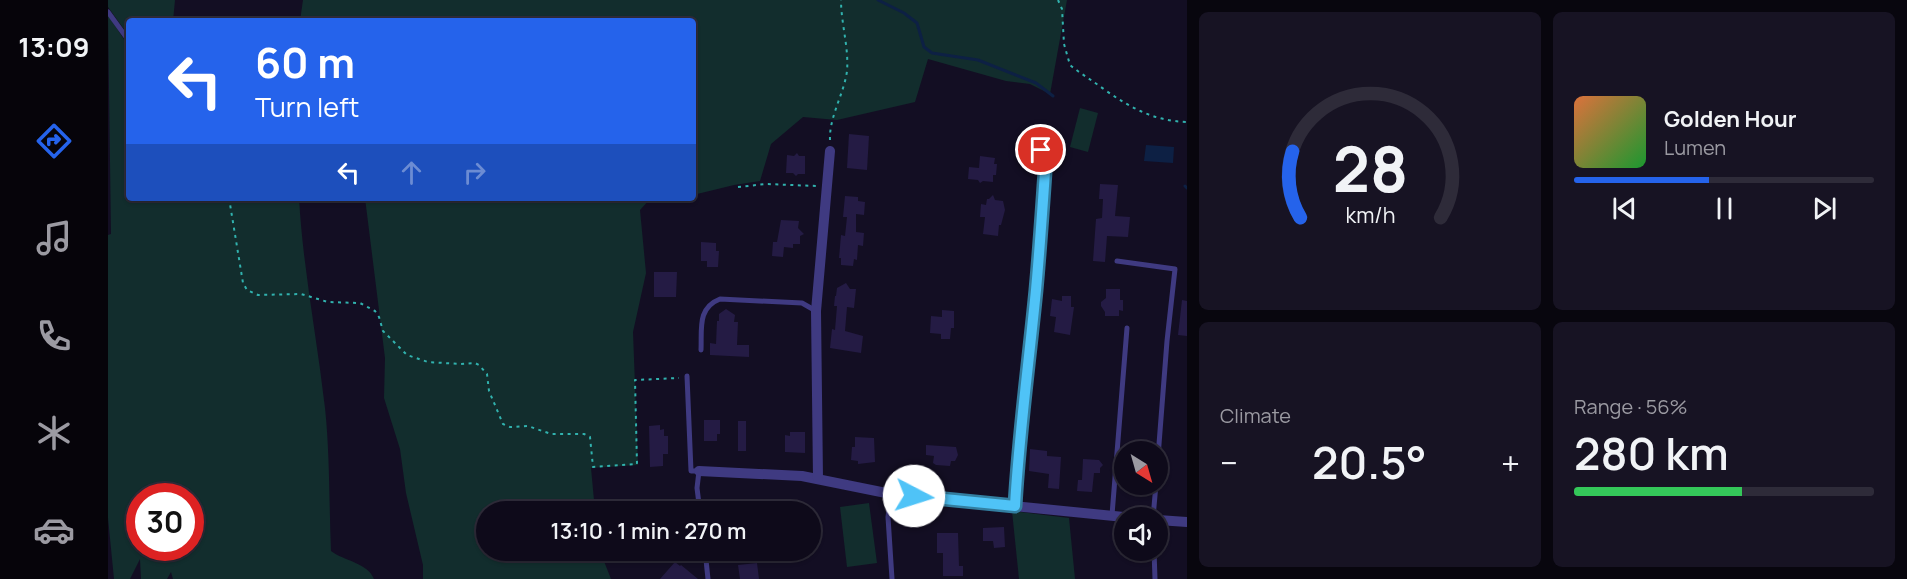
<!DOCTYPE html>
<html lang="en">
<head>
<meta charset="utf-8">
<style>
  :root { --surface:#0e0a1a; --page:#171323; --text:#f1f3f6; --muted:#9b9aa2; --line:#2e2b39; --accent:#2563eb }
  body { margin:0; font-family:Manrope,sans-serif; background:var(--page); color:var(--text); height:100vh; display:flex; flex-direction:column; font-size:22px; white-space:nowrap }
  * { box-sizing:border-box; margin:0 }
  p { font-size:20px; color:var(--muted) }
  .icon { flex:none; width:33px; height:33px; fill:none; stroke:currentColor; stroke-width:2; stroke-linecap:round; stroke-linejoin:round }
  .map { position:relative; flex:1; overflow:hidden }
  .drawer { display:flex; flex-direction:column; gap:12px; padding:12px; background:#08060e; width:720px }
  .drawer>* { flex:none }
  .top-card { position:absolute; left:18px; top:18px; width:570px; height:183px; border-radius:6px; box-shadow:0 2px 4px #0004,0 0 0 2px var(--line); background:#2563eb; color:#fff; overflow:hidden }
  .needle { width:39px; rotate:143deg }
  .buttons { position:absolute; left:1006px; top:441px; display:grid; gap:12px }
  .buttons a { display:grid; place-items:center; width:54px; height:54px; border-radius:50%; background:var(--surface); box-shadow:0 2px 4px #0004,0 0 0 2px var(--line); font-size:30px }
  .speed { position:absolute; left:18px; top:483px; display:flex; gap:12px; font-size:30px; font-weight:700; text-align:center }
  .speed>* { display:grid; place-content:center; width:78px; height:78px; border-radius:50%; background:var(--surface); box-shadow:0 2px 4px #0004,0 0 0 2px var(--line); line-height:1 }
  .speed .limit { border:9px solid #d22; background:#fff; color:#111 }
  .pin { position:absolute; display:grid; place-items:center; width:51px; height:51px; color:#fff; margin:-26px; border:3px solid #fff; border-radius:50%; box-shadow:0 2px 6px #0007 }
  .me { position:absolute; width:66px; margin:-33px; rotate:95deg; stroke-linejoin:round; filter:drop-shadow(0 0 4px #0008) }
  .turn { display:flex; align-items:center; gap:21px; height:126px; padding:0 30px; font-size:27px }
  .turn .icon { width:78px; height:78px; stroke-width:2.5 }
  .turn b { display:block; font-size:42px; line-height:51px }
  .lanes { display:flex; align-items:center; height:57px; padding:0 30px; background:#0003; justify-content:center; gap:30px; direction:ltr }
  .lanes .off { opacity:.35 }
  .big { font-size:45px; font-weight:600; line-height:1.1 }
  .drawer .widget { flex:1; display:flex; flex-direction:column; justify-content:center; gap:9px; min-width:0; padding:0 21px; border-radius:9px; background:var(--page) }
  .drawer .dial { align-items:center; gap:0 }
  .dial svg { height:156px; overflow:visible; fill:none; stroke:var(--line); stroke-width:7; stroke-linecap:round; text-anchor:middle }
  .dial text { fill:var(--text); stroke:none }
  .song { display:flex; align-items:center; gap:18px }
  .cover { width:72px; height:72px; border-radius:9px; background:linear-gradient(135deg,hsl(20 70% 55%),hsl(130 70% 35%)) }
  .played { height:6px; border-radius:3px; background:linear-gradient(90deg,var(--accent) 45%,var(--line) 45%) }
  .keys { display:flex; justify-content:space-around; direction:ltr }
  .heat { display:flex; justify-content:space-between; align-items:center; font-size:33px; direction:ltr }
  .charge { height:9px; border-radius:4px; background:linear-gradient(90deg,#34c759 56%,var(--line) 0) }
  .drawer .tiles { flex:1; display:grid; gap:12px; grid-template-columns:repeat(2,1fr) }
  .trip { position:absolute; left:368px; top:501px; width:345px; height:60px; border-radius:30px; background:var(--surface); box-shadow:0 2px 4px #0004,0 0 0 2px var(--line); font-weight:600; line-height:60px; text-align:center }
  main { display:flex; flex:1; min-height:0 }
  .tabs { display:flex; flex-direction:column; width:108px; justify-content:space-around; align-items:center; background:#06040a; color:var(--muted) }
  .tabs .icon { width:42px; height:42px }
  .tabs .selected { color:var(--accent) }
  .tabs b { font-size:27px; color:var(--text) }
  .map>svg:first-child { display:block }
  .green { fill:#122d2d; fill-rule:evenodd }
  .water { fill:#0d2044 }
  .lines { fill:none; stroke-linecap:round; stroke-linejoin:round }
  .stream { stroke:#0d2044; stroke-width:3 }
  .building { fill:#241b44 }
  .path { stroke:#31b2ae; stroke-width:2; stroke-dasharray:3 4.5; stroke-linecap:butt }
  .lane { stroke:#3f3a81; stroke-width:5 }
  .street { stroke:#3f3a81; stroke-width:10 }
  .route-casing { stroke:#337fa1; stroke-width:15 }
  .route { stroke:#4fc3f7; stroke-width:10 }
</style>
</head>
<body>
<main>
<nav class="tabs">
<b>13:09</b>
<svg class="icon selected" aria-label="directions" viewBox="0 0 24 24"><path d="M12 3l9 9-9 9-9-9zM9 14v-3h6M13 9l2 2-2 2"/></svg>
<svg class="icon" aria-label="music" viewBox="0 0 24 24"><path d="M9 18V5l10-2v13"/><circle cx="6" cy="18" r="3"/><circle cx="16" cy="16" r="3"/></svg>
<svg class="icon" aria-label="phone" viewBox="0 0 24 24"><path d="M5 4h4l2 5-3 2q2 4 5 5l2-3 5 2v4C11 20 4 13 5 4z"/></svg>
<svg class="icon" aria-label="climate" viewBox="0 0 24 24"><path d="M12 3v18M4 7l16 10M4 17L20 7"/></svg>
<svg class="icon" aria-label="car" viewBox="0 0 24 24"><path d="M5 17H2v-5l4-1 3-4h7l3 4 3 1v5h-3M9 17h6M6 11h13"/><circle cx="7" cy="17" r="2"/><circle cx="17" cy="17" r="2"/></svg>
</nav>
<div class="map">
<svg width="1079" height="579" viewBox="0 0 1079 579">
  <rect width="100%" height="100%" fill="#130e23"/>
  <g class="green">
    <polygon points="0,0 67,0 65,21 21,21 21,36 0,7"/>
    <polygon points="195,0 959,0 942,94 922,84 898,81 820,59 807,102 729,120 695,117 663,144 652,181 626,185 585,195 585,21 192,21"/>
    <path d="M0 15 21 47V198H191C195 269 209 338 217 408 222 455 221 504 223 551 236 561 260 563 266 579H65L63 572 59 579H33L32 559 22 579H6L0 518V235L3 234ZM32 496H82V548H32Z"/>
    <polygon points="972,108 990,113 980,152 962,147"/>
    <polygon points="257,198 543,198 532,210 538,273 525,332 530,465 483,468 487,511 378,512 378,550 492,551 503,579 315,579 315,565 298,493 292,449 276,398 277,358"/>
    <polygon points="761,503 769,563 739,567 732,507"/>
    <polygon points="904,511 961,518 967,579 911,579"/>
  </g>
  <polygon class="water" points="1038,145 1066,147 1065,163 1036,161"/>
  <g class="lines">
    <g class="stream">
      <polyline points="770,0 796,13 809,23 816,47 824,53 870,60 928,83 945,96"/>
      <polyline points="1077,186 1079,188"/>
    </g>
  </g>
  <g class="building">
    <polygon points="741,134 761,136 759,170 739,168"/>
    <polygon points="689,153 691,156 697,156 697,174 690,174 688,176 685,173 678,173 679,155 686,156"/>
    <polygon points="872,156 887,158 886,164 889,164 888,175 885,175 885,182 875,181 872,183 870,180 860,179 861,167 871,168"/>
    <polygon points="992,184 1010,185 1007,216 1022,217 1020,237 999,236 997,262 985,261 988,219 994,218 995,199 991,199"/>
    <polygon points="885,195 887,200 895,201 897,210 893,225 891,225 890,236 875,234 877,217 872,217 873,204 878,205 879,199 881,199"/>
    <polygon points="737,196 750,197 750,201 757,202 756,215 748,214 748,232 756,233 755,246 750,245 749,260 746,259 745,266 733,265 733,258 731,258 733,235 737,236 739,217 735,217"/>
    <polygon points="673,220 691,221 690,228 696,234 692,236 692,244 685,244 685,248 676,247 675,257 664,256 665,242 669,242"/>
    <polygon points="593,242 608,243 608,251 611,251 610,267 599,267 599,261 593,261"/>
    <polygon points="546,272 569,272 568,297 546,297"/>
    <polygon points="738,283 742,289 748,289 746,308 739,307 737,331 755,336 753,353 722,348 724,329 727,330 729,306 726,306 727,296 728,296 729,288"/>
    <polygon points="998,289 1012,289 1012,300 1015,300 1015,311 1011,310 1011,316 997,316 997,312 993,306 993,302 998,298"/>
    <polygon points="954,296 963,296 963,307 966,307 962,335 946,332 948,317 942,316 944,299 954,301"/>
    <polygon points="1074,300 1079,301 1079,336 1070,335"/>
    <polygon points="618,309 627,315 626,322 630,322 629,345 641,345 641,357 602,355 602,343 608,344 609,321 611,321 611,314"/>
    <polygon points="834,310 846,311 846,328 843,328 842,339 833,339 833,334 822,333 823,316 834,317"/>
    <polygon points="596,420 612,420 612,434 609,434 609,441 596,441"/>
    <rect x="630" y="421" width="8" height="30"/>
    <polygon points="552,425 552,430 556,429 556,436 560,436 560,454 555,454 555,466 542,467 541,426"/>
    <polygon points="682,432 697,432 697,453 677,452 677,435 682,436"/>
    <polygon points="747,437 766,438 767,462 750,464 750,461 743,460 744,447 747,447"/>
    <polygon points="818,445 848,447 850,455 847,461 843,461 842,466 828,465 825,463 826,456 818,455"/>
    <polygon points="922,449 939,451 939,456 953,457 951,489 940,488 941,474 921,471"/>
    <polygon points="975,459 991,460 995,465 992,468 992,473 986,473 984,492 969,491 970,480 974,480"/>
    <polygon points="896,527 897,547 886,548 885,541 875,541 875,528"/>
    <polygon points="829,533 850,533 851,566 855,566 855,576 835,576 835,553 829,553"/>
    <polygon points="567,562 572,566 573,565 590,579 552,579"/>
    <polygon points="649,563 651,579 632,579 630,565"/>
  </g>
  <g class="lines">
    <g class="path">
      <path d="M950 0 954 9 956 44 962 65C973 74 985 81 997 90 1023 108 1046 121 1079 122"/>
      <path d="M722 140C721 117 736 94 739 71 741 48 733 23 733 0"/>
      <polyline points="630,187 658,184 708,186"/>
      <polyline points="121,198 135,283 139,290 150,295 193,294 220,302 252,303 267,311 271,317 275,331 299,355 320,362 352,364 367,363 371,365 379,374 381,391 395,424 402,427 420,426 443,434 476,434 482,437 485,467 529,464 527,380 571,378"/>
    </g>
    <g class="lane">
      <polyline points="0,12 21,41"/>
      <polyline points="1009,261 1067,269 1059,341 1050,457"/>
      <path d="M593 350C594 329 589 308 612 299L694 303 708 311"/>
      <polyline points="579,376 583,471 591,471 589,488 592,512"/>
      <polyline points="783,494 780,517 784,579"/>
      <polyline points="907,506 909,455 928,290 938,157 933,150"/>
      <polyline points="1004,515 1019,328"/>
      <polyline points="1045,518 1048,484"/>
      <polyline points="597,550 600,579"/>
      <polyline points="1046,550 1047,579"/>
    </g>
    <g class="street">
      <polyline points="591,471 694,476 783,494 1026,518"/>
      <polyline points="710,479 708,311 722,151"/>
      <polyline points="1050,520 1079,522"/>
    </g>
  </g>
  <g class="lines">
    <defs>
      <path id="route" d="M806 496 907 506C911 434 921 362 928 290 932 246 935 201 938 157L933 150"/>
    </defs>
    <use href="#route" class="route-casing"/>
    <use href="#route" class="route"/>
  </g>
</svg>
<div class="buttons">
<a><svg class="needle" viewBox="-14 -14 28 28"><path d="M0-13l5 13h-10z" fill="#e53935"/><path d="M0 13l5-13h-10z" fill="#9b9aa2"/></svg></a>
<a><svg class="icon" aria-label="sound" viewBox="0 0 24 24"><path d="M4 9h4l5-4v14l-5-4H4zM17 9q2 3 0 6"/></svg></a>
</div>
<div class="speed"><div class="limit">30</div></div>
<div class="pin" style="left:933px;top:150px;background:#d93025"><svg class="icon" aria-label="arrive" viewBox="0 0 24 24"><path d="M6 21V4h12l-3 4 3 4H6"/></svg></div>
<svg class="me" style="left:806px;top:496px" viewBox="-20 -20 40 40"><circle r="19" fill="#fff"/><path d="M0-13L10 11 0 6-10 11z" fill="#4fc3f7"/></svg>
<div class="trip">13:10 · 1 min · 270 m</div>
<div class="top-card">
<div class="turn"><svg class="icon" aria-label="left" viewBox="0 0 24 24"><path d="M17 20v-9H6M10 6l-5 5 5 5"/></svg><div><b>60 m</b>Turn left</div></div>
<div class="lanes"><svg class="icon" aria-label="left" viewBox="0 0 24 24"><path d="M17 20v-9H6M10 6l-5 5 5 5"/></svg><svg class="icon off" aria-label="ahead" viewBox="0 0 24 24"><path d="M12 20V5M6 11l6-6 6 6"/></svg><svg class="icon off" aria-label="right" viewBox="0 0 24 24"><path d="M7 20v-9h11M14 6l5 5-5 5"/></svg></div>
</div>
</div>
<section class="drawer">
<div class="tiles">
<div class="widget dial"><svg viewBox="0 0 100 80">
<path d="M14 69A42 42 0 1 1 86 69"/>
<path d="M14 69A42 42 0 0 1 10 35" stroke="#2563eb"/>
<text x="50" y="56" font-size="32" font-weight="700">28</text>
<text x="50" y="72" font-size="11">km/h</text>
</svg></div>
<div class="widget">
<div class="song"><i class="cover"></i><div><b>Golden Hour</b><p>Lumen</p></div></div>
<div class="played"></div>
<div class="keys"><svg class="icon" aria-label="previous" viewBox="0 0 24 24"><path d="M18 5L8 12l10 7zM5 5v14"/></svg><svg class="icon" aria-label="pause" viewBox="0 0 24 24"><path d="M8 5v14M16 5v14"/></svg><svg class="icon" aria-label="next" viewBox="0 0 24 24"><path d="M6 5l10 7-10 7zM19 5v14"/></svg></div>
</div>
<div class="widget"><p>Climate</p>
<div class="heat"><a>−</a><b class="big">20.5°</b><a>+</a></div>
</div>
<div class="widget"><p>Range · 56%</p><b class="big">280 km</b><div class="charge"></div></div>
</div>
</section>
</main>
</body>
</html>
